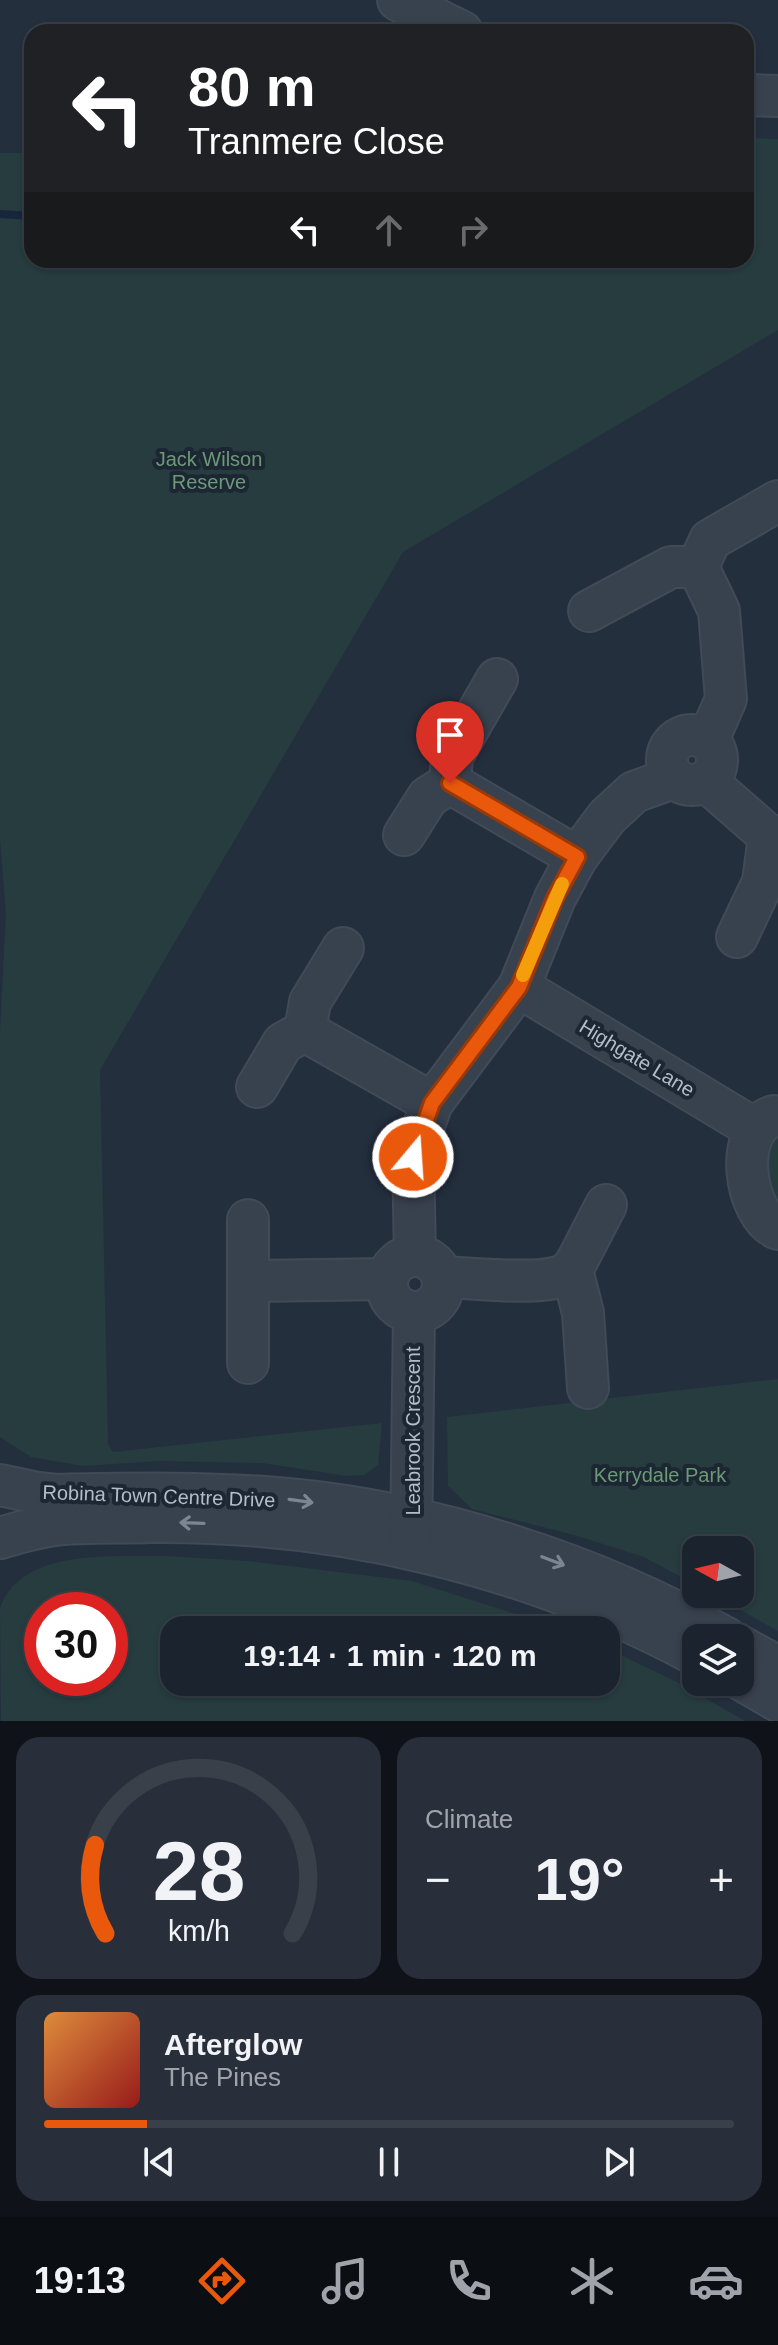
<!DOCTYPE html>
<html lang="en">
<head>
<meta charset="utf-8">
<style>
  :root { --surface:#1b232e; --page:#282f3a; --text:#f1f3f6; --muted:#a0a4aa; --line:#39404a; --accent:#ea580c }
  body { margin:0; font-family:Helvetica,sans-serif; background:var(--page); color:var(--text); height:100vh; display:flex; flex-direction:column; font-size:30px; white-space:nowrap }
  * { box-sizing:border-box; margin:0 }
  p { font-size:26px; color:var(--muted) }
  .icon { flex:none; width:44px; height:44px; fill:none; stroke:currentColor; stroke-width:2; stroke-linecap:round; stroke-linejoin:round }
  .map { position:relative; height:1721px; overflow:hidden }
  .details { display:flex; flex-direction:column; gap:16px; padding:16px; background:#0f1319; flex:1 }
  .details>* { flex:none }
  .hud { position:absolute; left:24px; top:24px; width:730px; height:244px; border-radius:24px; box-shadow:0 2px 6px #0004,0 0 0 2px var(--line); background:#202124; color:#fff; overflow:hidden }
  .needle { width:52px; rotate:278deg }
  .tools { position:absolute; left:682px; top:1536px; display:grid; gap:16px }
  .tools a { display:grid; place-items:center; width:72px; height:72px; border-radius:16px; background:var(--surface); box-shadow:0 2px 6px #0004,0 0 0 2px var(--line); font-size:40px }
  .speed { position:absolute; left:24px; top:1592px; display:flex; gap:16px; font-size:40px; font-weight:700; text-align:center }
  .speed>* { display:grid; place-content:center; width:104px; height:104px; border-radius:50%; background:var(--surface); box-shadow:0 2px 6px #0004,0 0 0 2px var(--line); line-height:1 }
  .speed .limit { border:12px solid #d22; background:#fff; color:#111 }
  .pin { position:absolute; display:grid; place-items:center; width:68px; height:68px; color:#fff; margin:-82px -34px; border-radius:50% 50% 50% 0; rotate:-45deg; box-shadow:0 0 8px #0007 }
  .pin .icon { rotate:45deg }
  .me { position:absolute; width:88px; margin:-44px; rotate:18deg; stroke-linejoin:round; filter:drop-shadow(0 0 6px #0008) }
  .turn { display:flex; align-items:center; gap:28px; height:168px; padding:0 32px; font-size:36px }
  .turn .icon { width:104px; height:104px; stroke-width:2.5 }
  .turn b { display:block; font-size:56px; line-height:68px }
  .lanes { display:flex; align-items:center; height:76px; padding:0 32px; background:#0003; justify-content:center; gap:40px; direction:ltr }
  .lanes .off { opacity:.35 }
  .big { font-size:60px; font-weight:800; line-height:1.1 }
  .details .tile { flex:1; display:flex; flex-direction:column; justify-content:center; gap:12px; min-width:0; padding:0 28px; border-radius:24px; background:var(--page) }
  .details .dial { align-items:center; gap:0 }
  .dial svg { height:208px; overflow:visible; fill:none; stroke:var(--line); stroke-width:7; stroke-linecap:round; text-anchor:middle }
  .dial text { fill:var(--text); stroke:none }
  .song { display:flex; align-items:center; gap:24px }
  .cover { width:96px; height:96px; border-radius:12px; background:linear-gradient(135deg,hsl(30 70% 55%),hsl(0 70% 35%)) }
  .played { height:8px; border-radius:4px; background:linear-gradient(90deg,var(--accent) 15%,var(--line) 15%) }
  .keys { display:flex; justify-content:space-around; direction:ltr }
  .heat { display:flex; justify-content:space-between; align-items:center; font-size:44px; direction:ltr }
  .details .tiles { flex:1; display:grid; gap:16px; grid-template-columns:1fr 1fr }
  .tile:last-child { grid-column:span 2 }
  .trip { position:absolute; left:160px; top:1616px; width:460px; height:80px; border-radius:24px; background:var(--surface); box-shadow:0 2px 6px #0004,0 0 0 2px var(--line); font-weight:800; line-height:80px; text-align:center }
  .dock { display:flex; height:128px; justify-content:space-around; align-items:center; background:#0b0e12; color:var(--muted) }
  .dock .icon { width:56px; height:56px }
  .dock .selected { color:var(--accent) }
  .dock b { font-size:36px; color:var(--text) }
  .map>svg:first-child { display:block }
  .green { fill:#263c3f; fill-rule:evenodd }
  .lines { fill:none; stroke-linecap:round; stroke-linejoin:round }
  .stream { stroke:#17263c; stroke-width:8 }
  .minor-casing { stroke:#414a57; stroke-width:44 }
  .minor { stroke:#38414e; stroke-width:40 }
  .oneway { stroke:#7c8592 }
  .route-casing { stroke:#983908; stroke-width:20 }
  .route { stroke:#ea580c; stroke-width:14 }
  .slow { stroke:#f59e0b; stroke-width:14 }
  .labels { text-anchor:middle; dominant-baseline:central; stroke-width:8; stroke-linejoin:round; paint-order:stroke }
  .park-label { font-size:20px; fill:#6b9a76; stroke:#1d2633 }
  .street-label { font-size:20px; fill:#b4bcc9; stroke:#1d2633 }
</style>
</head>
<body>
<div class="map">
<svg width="778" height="1721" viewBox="0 0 778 1721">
  <rect width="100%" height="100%" fill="#242f3e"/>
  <g class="green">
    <polygon points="746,138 778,139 778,330 403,552 100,1070 108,1444 113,1452 382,1423 378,1465 364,1475 347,1476 262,1463 160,1461 83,1466 31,1457 0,1437 0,1032 6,914 0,839 0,153 32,153 32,260 746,260"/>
    <polygon points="778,1125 778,1218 773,1215 763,1136"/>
    <polygon points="778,1379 778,1631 712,1594 740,1594 740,1550 696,1550 696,1585 644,1557 574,1535 472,1509 448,1486 447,1417"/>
    <path d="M166 1556 248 1561 412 1581 566 1630H174V1682H606V1648L677 1682 745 1721H1L0 1608C22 1547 114 1557 166 1556ZM42 1610H110V1678H42Z"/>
  </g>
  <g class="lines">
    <polyline class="stream" points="0,214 32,216"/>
    <defs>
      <g id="minor">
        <polyline points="398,0 462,32"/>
        <polyline points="746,95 778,96"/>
        <polyline points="698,567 719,611 726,699 708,740"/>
        <polyline points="589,611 671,567 698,567 710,540 778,501"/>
        <circle cx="692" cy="760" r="25"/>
        <polyline points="706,781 769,836 778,836"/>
        <polyline points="450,783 577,857"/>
        <polyline points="404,835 428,797 450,783 452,757 497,679"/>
        <polyline points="737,937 763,882 769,836"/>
        <polyline points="519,987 755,1129"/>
        <polyline points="305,1031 432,1103"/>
        <polyline points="257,1087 283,1043 305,1031 310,1002 343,948"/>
        <path d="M774 1116C732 1128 744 1215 778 1229"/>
        <polyline points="415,1256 413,1157 432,1103 519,987 555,898 577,857 607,817 634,792 673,778"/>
        <circle cx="415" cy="1284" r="28"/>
        <polyline points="572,1270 583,1313 588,1388"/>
        <path d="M442 1277C471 1278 533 1285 558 1277 567 1275 572 1269 577 1261L606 1205"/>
        <polyline points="248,1281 387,1279"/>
        <polyline points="248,1363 248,1220"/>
        <path d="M0 1485 38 1493 57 1495C134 1493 212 1492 288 1499 438 1513 596 1565 726 1638"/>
        <path d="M0 1538C21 1532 43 1525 65 1524 94 1522 122 1523 151 1522 339 1520 530 1565 696 1655"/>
        <polyline points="411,1546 414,1312"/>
        <polyline points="740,1646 778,1667"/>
        <polyline points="740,1679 778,1701"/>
      </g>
    </defs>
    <use href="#minor" class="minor-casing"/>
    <use href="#minor" class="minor"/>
  </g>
  <defs><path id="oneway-shaft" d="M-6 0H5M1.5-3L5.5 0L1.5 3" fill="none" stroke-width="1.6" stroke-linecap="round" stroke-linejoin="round" transform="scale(2)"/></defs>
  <g class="oneway">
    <use href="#oneway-shaft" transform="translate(301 1501) rotate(8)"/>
    <use href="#oneway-shaft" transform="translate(192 1523) rotate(-178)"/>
    <use href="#oneway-shaft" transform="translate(553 1561) rotate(21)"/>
  </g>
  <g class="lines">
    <defs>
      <polyline id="route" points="413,1157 432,1103 519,987 555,898 577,857 450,783"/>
    </defs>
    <use href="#route" class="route-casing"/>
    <use href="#route" class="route"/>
    <polyline class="slow" points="523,975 562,884"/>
  </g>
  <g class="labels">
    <g class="park-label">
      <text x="209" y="459">Jack Wilson<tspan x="209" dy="23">Reserve</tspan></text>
      <text x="660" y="1475">Kerrydale Park</text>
    </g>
    <g class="street-label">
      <text transform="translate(637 1058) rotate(31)">Highgate Lane</text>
      <text transform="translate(413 1431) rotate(-90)">Leabrook Crescent</text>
      <text transform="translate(159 1496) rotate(2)">Robina Town Centre Drive</text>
    </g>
  </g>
</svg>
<div class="tools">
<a><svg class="needle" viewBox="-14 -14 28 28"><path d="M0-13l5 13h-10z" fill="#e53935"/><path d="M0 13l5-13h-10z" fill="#a0a4aa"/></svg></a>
<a><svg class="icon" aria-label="layers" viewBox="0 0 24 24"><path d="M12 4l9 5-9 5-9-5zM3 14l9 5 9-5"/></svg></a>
</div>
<div class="speed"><div class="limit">30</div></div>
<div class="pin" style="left:450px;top:783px;background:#d93025"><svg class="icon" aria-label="arrive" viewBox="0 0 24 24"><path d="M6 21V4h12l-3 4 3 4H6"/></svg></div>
<svg class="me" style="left:413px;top:1157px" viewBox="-20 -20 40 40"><circle r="17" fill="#ea580c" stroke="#fff" stroke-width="3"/><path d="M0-11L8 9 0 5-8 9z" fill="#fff"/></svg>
<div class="trip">19:14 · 1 min · 120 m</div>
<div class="hud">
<div class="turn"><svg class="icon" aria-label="left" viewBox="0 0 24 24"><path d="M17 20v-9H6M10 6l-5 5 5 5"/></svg><div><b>80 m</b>Tranmere Close</div></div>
<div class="lanes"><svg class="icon" aria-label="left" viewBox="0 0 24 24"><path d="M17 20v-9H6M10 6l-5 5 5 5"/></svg><svg class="icon off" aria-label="ahead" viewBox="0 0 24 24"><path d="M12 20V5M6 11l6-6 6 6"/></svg><svg class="icon off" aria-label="right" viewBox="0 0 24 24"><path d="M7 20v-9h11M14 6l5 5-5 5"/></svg></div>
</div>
</div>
<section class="details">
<div class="tiles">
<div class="tile dial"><svg viewBox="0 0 100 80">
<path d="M14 69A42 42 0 1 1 86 69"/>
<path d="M14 69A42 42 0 0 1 10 35" stroke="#ea580c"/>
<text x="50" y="56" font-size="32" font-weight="700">28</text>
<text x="50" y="72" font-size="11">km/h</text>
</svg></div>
<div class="tile"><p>Climate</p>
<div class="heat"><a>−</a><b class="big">19°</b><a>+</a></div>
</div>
<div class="tile">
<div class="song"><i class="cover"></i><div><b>Afterglow</b><p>The Pines</p></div></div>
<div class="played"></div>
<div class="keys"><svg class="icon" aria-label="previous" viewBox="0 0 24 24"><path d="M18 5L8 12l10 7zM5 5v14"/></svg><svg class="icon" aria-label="pause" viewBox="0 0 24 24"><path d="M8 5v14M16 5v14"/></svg><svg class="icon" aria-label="next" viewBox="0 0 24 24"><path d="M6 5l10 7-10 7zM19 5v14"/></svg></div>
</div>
</div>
</section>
<nav class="dock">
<b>19:13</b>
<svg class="icon selected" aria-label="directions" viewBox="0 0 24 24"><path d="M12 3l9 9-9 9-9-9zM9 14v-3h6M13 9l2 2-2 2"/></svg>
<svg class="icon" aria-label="music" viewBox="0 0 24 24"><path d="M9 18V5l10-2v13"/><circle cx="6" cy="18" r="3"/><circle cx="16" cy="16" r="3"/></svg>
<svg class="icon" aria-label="phone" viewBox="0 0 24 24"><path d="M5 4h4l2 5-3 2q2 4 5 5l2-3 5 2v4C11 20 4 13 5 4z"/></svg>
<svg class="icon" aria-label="climate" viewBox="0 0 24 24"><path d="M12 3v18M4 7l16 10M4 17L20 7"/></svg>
<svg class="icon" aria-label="car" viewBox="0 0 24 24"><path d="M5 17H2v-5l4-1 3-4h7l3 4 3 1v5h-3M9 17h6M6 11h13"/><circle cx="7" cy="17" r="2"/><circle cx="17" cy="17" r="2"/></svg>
</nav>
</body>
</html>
